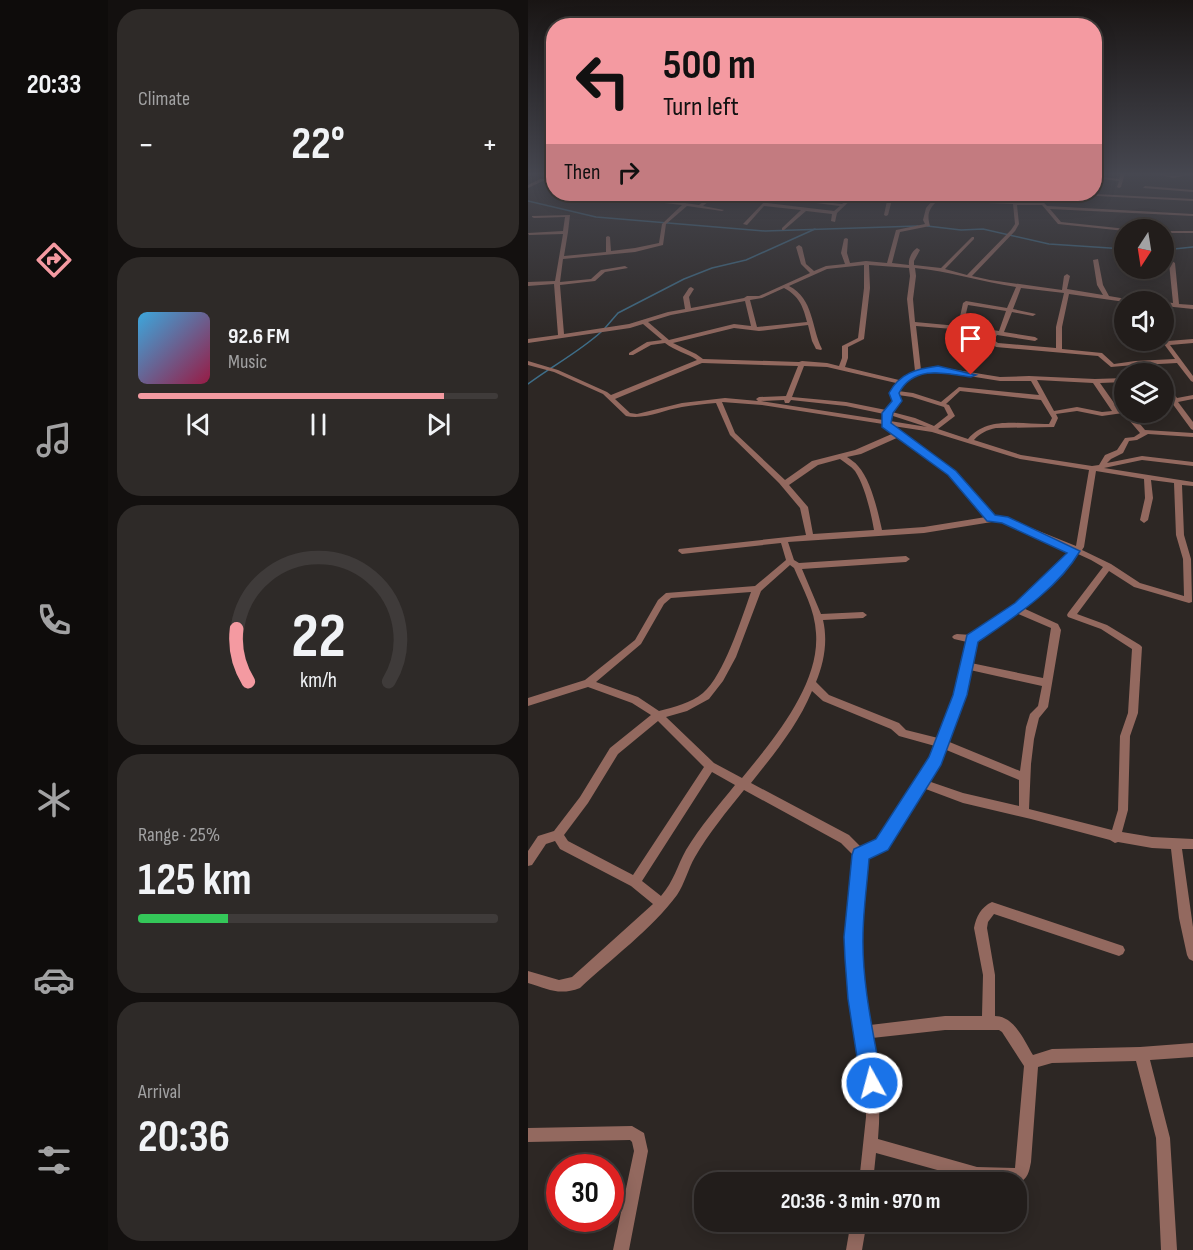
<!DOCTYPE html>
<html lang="en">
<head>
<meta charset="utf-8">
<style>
  :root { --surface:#221d1b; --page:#2e2a28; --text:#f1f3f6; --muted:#a2a2a3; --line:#3f3b3a; --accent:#f49aa1 }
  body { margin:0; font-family:"Sofia Sans Condensed",sans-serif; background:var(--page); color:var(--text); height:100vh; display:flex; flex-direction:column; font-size:22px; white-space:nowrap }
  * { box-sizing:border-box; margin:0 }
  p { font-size:20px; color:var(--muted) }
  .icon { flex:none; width:33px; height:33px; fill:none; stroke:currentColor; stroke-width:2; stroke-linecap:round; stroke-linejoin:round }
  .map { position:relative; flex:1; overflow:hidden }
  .sheet { display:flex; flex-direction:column; gap:9px; padding:9px; background:#13100f; width:420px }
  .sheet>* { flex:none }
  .banner { position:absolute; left:18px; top:18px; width:556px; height:183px; border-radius:24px; box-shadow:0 3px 15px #0003,0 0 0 2px var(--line); background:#f49aa1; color:#111; overflow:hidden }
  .needle { width:39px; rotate:192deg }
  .buttons { position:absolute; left:586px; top:219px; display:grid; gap:12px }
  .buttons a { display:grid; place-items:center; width:60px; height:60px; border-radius:50%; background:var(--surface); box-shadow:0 3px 15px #0003,0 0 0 2px var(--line); font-size:30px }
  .speed { position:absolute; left:18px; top:1154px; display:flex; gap:12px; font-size:30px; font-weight:700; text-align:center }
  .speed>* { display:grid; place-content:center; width:78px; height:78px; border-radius:50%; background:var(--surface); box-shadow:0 3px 15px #0003,0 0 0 2px var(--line); line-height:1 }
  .speed .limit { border:9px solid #d22; background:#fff; color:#111 }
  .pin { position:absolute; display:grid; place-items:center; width:51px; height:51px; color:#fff; margin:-62px -26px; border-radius:50% 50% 50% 0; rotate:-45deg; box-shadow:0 0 6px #0007 }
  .pin .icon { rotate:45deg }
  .me { position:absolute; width:66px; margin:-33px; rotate:353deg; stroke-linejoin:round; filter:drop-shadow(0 0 4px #0008) }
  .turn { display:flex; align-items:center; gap:21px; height:126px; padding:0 18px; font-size:27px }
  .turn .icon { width:78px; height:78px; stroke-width:2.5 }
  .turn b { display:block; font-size:42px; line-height:51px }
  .then { display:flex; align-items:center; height:57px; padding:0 18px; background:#0003; gap:12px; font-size:22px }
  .big { font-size:45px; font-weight:700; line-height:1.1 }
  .sheet .widget { flex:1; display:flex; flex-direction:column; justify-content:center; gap:9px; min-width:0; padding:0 21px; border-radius:24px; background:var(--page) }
  .sheet .dial { align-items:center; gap:0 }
  .dial svg { height:156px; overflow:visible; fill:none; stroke:var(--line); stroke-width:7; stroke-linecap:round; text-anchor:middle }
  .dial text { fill:var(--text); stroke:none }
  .song { display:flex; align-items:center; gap:18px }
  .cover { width:72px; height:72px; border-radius:9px; background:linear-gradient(135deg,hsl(200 70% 55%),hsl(340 70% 35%)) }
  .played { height:6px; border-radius:3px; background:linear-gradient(90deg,var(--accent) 85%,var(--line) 85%) }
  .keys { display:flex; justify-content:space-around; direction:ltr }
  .heat { display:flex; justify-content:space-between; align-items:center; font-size:33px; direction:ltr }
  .charge { height:9px; border-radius:4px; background:linear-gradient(90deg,#34c759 25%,var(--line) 0) }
  .trip { position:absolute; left:166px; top:1172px; width:333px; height:60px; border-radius:24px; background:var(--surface); box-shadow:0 3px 15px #0003,0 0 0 2px var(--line); font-weight:700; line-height:60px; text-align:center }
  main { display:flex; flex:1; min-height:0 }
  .tab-bar { display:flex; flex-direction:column; width:108px; justify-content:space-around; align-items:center; background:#0e0c0b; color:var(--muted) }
  .tab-bar .icon { width:42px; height:42px }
  .tab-bar .active { color:var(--accent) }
  .tab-bar b { font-size:27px; color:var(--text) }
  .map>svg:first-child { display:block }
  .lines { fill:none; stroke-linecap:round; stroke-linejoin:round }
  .stream { stroke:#3e6e89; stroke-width:1.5 }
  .minor { fill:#93695f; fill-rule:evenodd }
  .route { fill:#1a73e8; stroke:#114b97; stroke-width:1.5 }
</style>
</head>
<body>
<main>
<nav class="tab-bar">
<b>20:33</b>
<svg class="icon active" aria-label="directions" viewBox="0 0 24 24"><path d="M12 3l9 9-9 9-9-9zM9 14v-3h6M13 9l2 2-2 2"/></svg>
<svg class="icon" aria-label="music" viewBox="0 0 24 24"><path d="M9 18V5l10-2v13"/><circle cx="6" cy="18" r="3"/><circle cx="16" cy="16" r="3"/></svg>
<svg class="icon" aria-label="phone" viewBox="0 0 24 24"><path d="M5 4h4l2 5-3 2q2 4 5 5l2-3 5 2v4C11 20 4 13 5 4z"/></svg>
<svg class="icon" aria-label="climate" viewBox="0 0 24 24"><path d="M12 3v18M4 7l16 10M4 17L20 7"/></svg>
<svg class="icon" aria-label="car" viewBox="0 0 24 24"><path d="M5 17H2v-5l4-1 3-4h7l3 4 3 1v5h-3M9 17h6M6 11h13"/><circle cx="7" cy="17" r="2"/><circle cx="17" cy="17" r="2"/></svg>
<svg class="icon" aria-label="filters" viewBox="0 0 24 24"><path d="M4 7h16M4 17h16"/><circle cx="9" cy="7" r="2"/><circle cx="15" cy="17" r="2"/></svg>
</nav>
<section class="sheet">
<div class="widget"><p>Climate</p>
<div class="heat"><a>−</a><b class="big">22°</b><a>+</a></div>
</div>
<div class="widget">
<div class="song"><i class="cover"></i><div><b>92.6 FM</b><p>Music</p></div></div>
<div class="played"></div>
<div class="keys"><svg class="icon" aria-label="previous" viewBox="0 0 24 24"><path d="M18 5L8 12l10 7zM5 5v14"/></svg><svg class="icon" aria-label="pause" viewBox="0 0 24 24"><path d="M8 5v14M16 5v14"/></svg><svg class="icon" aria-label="next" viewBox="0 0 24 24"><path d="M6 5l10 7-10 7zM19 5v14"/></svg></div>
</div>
<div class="widget dial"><svg viewBox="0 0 100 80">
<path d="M14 69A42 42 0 1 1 86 69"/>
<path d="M14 69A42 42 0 0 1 8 42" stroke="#f49aa1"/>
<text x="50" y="56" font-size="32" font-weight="700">22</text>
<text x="50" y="72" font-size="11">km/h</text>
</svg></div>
<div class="widget"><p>Range · 25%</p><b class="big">125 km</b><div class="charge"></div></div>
<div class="widget"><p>Arrival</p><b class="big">20:36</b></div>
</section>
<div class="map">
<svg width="665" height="1250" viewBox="0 0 665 1250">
  <rect width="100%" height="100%" fill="#2d2724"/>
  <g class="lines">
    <g class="stream">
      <polyline points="0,201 68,217 237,231 390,226"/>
      <polyline points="399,226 433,230 455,229 521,244 597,249"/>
      <polyline points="636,250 665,247"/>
      <polyline points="77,328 90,313 156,279 184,268 218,260 287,229"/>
      <path d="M0 384C24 366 51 352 73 332"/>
    </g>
    <g class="minor">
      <polygon points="0,173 7,173 0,176"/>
      <polygon points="593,173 597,173 593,187 591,188 589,187 591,181 567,178 567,176 591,179"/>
      <path d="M625 173C632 172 638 176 645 176 651 176 658 173 665 173V174L645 178Z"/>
      <polygon points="12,179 26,179 26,181 15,181 0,188 0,185"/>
      <polygon points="617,186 665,190 665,192 615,188"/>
      <path d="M58 194H70L129 199 171 205 185 194H189L175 206 196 210 194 211 159 206 138 224 135 245 107 252 35 259 32 282 63 279 73 270 97 266 100 268 77 272 67 281 32 285 36 334 101 324 140 312 157 309 155 297 161 288 163 287 166 289 161 297 163 308 216 298 219 296H231L282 273 273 264 268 247 271 245 274 247 278 264 286 271 298 266 317 264 313 253 316 239 318 238 320 239 319 253 322 263 338 261 359 263 368 230 397 224 395 220 398 208 404 201 365 196 360 215 358 216 356 215 360 196 352 195V194L422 200 511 203 504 194H508L519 206 665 214V216L522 209 533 222 599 229 597 231 530 224 514 205H489L491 224 487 231 444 276 462 280 534 290 536 276 539 274 542 276 539 289 575 295 569 285 565 260 570 259 575 285 581 296 616 302H597L541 294 534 327V349L574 353 586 364 607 361 647 359 633 340H636V338L640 341 665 339V343L642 345 665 376V382L663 381 649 363 613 365 623 374H616L606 365 583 367 570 356 468 347 460 340 463 334 437 330 388 326 393 370 410 367 472 377 501 376 567 379 597 378V382L572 383 591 410 597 409V412H602L617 430 665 433V437L620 434 609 440 601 441 595 453 583 459 579 463 614 456 665 462V466L614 460 576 468 665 482V486L654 485 656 535 663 559 664 602 661 603 606 587 581 571 549 614 579 625 612 645 614 647 610 713 602 736 600 810 594 832 624 837 665 839V849H654L665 927V961L661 959 659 955 651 918 643 849 624 848 590 842 587 843 582 840 503 819 435 803 395 788 358 848 338 858 331 937 336 999 342 1025 417 1016H454L455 975 446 928C448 917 453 907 464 902L595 946 597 950 595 954 591 956 466 914 460 922 459 928 467 975V1016C486 1016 496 1040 505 1055L524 1049 612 1047 665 1043V1057L622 1060 642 1138 649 1250H633L628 1138 608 1061 524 1063 510 1067 503 1162C501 1172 500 1179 490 1183L489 1182 449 1181 348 1153 345 1182H331L338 1117 336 1067 324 999 319 937 327 857 313 843 216 790C199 811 181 833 167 857 160 869 157 883 149 895 124 929 83 959 52 988 31 996 20 989 0 983V971L31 980 44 977 125 904 103 886 32 849 27 841 18 844 4 865 0 866V851L10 836 26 831 52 797 82 748 123 715 104 703 60 687 0 706V698L57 680 107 640 130 600 138 593 227 586 258 560 253 543 154 554 150 551 151 549 278 535 272 508 251 483 202 435 188 403C176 404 165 405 154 407 135 410 117 420 98 416L75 394 26 372 0 365V361L30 370 79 392 83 395 169 360C159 353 147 351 137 343L123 345 105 355H101V353L119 342 134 340 115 324 102 328 0 343V339L30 335 26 284 0 286V282L27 281 35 234 1 235 0 233 35 231 37 217 6 218 4 217V216L42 215 40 232 36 256 78 252V237L80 236 82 237 83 251 107 248 131 243 134 224 154 205ZM409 201 485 204 487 224 483 230 439 275 417 269 446 239V237H444L413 268 386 265V261L392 250 389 248C384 251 380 259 381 265L364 263 372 232 402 226C399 215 400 210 409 201ZM336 265V288L330 338 314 346V358L311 366 299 363 274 361 271 362 175 359 168 354 145 343 206 328 231 331 280 325 284 341 288 349 293 350 294 349C283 327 286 299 261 286L299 269ZM341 265 381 268 382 276 379 299 387 371 371 380 317 367 320 358V347L336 339 342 288ZM387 268C421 271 453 282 488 287L479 308 438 301 435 303 430 326 387 322 385 299 388 276ZM256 288C271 296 275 306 279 322L229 327 222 300 234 298ZM493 288 536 293 528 327V348L470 343 466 340 469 335 507 341 510 339 507 337 476 332 484 312 505 316 508 314 485 309ZM217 301 223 326 206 324 141 340 120 322 143 315ZM440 305 478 311 471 331 435 326ZM174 363 270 366 258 396 231 397 228 399 230 401 197 398 154 403 109 414 102 413 87 399ZM276 366 299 367 368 383 363 393 366 401 358 410 318 402 264 397ZM410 371 472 381H503L511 395 431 387 413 402 385 393 370 391C378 376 394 373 410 371ZM509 380 565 383 584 411 574 412 549 407 526 411ZM432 391 513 400 524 418 521 424C494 425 460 415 440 439L410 429 427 416 421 405 418 404ZM370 395 384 397 416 407 420 415 406 426 387 418 364 412 372 401ZM256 400 257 403H261L263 400 272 401 318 406 356 414 355 420 233 401ZM194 402 234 405 355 424 366 433 327 450 284 461 257 480 207 433ZM549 411 574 416 595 413 612 433 606 437 597 438 589 450 577 455 571 465 564 466 493 455 446 440C452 433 459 430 468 428L526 427 530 418 528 414ZM362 415 399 427 362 421ZM365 426 404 432 492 459 561 470 548 546 474 516H466L427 471ZM371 437 421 475 458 517 396 527 354 530C350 512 343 480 330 466 327 462 323 460 319 457L333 454ZM312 459C317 463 323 466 327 471 337 486 343 513 346 530L285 534 280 507 261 485 290 465ZM568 471 616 479 617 498 612 520 616 523 620 520 625 498 623 480 646 483 648 535 655 559 656 596 612 583 583 564 554 550 556 547ZM470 521 543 551 489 604 443 635 429 634 426 635 424 637 426 639 439 642 427 695 410 738 378 730 371 723 301 695 288 682C296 663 300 641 295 620L335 618 339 615 335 612 293 614 274 569 378 562 382 559 378 556 271 563 266 560 260 542 396 533ZM550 554 563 560 575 567 540 613 539 615 540 617 573 629 604 649 600 713 592 736 590 810 584 830 501 809 503 764 506 739 511 718 520 707 533 630 530 624 495 608ZM262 565 266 568C275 589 287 610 288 633 292 685 245 740 214 778L186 763 138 717 159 711 181 699 195 681 208 657 233 591ZM223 592C213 620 196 675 175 693 163 703 146 707 131 711L110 697 68 682 113 644 136 604 143 598ZM488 613 523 628 515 678 443 663 448 641ZM442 670 514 686 510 706 502 714 498 727 492 771 419 741 437 695ZM284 691 295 701 363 729 371 736 407 746 403 758 350 840 334 848 321 835 223 783C246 754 270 725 284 691ZM130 721 176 767 105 875 40 841 36 835 60 803 90 754ZM416 749 491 780V806L435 793 400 781 411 763ZM184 772 207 785C190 806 172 827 158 850 149 866 146 881 133 896L114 881ZM417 1030H471L474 1032 496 1066 487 1168 449 1167 350 1139C353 1105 351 1072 344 1038Z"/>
      <polygon points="216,194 225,194 314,204 325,194 329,194 309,213 307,222 303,221 304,214 278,211 256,230 254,230 254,228 273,210 236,206 219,225 215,224 238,200 240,201 239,203 306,211 312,206"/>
      <polygon points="548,194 566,194 665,199 665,201 550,195"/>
      <rect x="636" y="231" width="29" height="2"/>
      <polygon points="644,261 647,263 651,304 665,305 665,309 636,306 636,302 645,303 641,263"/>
      <polygon points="636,384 642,388 649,398 665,395 665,399 650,402 665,422 665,430 663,429 644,403 636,405 636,401 643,400 636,390"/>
      <polygon points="104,1126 116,1133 120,1151 101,1250 85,1250 106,1151 104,1142 102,1140 0,1142 0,1128"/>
      <polygon points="323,1221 339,1221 334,1250 318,1250"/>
    </g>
  </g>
  <linearGradient id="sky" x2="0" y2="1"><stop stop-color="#191514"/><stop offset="0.5" stop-color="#464750"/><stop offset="1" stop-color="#464750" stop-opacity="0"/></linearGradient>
  <rect width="665" height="348" fill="url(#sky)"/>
  <path class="route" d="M410 366 448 375 443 377C417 373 386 365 371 393L374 401 365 413 363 423 428 471 467 515 480 517 552 551C530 589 486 617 450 642L439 695 413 765 360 850 341 859C339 885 335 912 335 937 334 986 346 1035 354 1083L351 1091 344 1094 336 1091 333 1083 320 999 317 959 316 937 324 855 326 849 348 839 401 757 425 695 439 635 487 603 539 553 474 523 459 521 420 475 354 427V413L364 401 361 393C372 373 388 369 410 366Z"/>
</svg>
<div class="buttons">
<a><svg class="needle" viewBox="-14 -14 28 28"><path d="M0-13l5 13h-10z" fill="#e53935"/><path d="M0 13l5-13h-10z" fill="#a2a2a3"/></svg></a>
<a><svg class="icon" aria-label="sound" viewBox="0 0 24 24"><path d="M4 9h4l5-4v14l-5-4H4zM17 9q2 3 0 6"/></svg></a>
<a><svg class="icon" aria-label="layers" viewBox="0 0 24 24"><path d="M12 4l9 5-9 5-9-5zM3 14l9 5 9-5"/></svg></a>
</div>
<div class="speed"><div class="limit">30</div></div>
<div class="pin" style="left:443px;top:375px;background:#d93025"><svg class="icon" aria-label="arrive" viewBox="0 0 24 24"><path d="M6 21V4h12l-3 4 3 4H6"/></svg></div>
<svg class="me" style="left:344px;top:1083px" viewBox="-20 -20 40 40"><circle r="17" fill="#1a73e8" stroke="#fff" stroke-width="3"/><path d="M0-11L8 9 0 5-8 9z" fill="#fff"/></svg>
<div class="trip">20:36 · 3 min · 970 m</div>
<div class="banner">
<div class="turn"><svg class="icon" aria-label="left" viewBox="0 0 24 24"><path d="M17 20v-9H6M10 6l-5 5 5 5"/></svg><div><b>500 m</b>Turn left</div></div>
<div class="then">Then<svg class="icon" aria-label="right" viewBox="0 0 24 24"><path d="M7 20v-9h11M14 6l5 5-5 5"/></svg></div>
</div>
</div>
</main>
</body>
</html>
